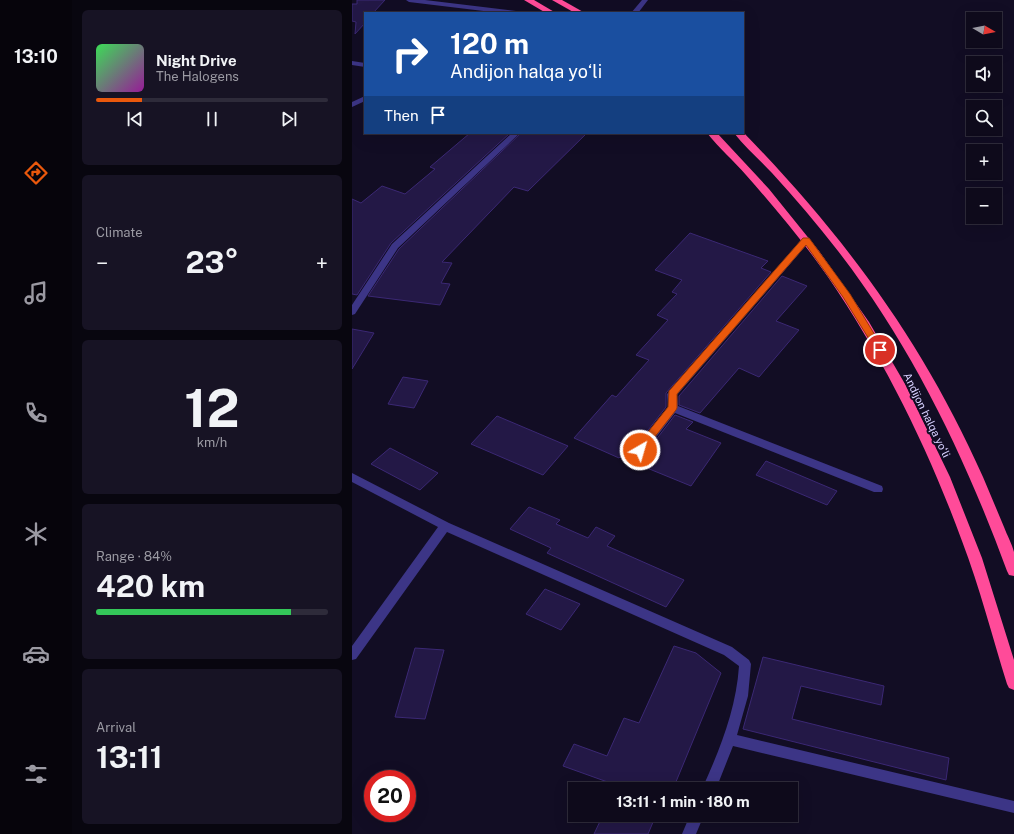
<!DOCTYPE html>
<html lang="en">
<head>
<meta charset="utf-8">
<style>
  :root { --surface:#0e0a1b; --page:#171324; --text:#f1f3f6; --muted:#9b9aa3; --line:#2e2b3a; --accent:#ea580c }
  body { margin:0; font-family:"Public Sans",sans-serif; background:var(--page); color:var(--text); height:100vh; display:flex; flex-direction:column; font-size:15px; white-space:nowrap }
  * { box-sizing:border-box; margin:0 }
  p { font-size:13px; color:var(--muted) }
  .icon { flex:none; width:22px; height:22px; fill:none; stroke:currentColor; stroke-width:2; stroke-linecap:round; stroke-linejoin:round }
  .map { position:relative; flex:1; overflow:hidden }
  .sheet { display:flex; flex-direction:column; gap:10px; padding:10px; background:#08060f; width:280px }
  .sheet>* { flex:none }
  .top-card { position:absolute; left:12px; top:12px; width:380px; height:122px; border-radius:0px; box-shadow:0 4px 16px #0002,0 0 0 1px var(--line); background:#1a4fa0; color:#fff; overflow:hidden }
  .needle { width:26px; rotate:100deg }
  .tools { position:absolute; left:614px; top:12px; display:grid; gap:8px }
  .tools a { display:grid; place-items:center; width:36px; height:36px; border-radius:0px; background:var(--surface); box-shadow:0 4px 16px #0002,0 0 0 1px var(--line); font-size:20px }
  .speed { position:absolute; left:12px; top:770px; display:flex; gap:8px; font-size:20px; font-weight:700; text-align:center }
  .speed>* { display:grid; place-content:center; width:52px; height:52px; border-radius:50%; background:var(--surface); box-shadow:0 4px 16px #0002,0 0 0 1px var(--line); line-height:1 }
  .speed .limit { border:6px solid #d22; background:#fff; color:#111 }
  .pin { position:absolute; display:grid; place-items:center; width:34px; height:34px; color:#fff; margin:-17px; border:2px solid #fff; border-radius:50%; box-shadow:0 1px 4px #0007 }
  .me { position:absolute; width:44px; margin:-22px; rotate:38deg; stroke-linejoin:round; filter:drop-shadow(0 0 3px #0008) }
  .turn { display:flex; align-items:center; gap:14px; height:84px; padding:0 20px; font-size:18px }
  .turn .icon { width:52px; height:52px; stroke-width:2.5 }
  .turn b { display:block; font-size:28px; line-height:34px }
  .then { display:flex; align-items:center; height:38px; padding:0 20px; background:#0003; gap:8px; font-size:15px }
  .big { font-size:30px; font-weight:700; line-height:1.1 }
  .sheet .widget { flex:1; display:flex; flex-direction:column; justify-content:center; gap:6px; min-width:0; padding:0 14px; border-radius:6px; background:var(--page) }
  .sheet .dial { align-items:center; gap:0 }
  .dial b { font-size:52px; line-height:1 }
  .song { display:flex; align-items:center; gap:12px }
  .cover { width:48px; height:48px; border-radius:6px; background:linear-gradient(135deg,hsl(130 70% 55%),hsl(300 70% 35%)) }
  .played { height:4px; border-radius:2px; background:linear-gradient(90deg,var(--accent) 20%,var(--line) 20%) }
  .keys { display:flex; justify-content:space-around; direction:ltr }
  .heat { display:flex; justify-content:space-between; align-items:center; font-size:22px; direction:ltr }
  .charge { height:6px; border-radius:3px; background:linear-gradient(90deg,#34c759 84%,var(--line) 0) }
  .trip { position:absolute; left:216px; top:782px; width:230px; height:40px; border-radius:0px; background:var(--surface); box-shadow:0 4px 16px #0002,0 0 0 1px var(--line); font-weight:700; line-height:40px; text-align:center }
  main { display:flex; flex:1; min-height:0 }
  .dock { display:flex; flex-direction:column; width:72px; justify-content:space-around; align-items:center; background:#06040b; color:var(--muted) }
  .dock .icon { width:28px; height:28px }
  .dock .current { color:var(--accent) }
  .dock b { font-size:18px; color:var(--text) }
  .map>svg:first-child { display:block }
  .building { fill:#231846; stroke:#3b2874 }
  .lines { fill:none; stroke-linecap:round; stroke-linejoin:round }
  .minor { fill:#3c3586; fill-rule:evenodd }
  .highway { fill:#ff4b99; fill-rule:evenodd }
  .route { fill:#ea580c; stroke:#983908 }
  .labels { text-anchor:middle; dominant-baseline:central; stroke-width:4; stroke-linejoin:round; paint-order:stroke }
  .street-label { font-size:11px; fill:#d7d0ff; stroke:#120d24 }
</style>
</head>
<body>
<main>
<nav class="dock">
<b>13:10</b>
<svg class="icon current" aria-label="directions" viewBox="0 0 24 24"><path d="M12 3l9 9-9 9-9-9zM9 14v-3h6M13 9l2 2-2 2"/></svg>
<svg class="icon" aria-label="music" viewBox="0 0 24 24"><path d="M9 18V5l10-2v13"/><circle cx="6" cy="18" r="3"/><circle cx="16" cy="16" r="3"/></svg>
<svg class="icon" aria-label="phone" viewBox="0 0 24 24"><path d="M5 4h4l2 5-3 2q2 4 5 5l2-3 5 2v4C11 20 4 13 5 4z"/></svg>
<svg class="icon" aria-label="climate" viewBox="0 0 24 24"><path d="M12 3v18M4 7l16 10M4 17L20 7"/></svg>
<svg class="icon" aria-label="car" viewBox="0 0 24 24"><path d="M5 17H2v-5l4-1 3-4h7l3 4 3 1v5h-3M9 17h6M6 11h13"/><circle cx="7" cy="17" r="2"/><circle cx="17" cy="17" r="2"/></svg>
<svg class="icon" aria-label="filters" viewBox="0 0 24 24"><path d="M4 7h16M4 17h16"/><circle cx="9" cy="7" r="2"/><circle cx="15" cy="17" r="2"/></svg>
</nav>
<section class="sheet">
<div class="widget">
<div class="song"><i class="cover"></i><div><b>Night Drive</b><p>The Halogens</p></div></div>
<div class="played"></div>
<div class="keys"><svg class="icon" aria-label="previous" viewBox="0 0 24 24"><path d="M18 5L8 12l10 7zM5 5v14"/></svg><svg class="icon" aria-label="pause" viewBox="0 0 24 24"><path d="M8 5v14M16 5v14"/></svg><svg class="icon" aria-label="next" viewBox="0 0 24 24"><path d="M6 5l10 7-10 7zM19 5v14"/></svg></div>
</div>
<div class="widget"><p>Climate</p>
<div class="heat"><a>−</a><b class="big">23°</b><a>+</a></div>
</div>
<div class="widget dial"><b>12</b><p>km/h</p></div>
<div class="widget"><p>Range · 84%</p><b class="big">420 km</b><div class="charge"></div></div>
<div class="widget"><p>Arrival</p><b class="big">13:11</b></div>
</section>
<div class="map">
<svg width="662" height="834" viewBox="0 0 662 834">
  <rect width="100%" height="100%" fill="#120d24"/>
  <g class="building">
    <polygon points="5,0 33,0 21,13 13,13 13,23 3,34 4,22 0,21 0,4 5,4"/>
    <polygon points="118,133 158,133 39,243 5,295 0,294 0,199 9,203 30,186 53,194 83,169 78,167"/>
    <polygon points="169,133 235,133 176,191 162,187 90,262 100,263 89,283 98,284 88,305 16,296 47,249"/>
    <polygon points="338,233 416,261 409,268 419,272 314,393 314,407 283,447 282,450 283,454 293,454 323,415 341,422 334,429 369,443 339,486 268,457 267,458 222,438 260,395 264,397 297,360 284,355 316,320 305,315 325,294 320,292 330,280 303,270"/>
    <polygon points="430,276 455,286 424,321 447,330 407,377 387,368 348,413 327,405 327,396"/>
    <polygon points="0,329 22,333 0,369"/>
    <polygon points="51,377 76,381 62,408 36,404"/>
    <polygon points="145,416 216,446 191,475 119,444"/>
    <polygon points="38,448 86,473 68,490 19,464"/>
    <polygon points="414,461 485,491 475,505 404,475"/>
    <polygon points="177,507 208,520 204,524 236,538 244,527 263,536 255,546 332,580 314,607 195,553 199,548 158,529"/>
    <polygon points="193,589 228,604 209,630 174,614"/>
    <polygon points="322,646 344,653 369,673 321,789 275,789 211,766 222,744 255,756 272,718 287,723"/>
    <polygon points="63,648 92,650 73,719 43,717"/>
    <polygon points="411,657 532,686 529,705 449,686 440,719 597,758 594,780 391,729"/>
    <polygon points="251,815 304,815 296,834 242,834"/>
  </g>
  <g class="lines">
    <g class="minor">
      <polygon points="54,0 73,0 164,11 167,13 148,13 57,2"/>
      <polygon points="290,0 296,0 286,13 279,13"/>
      <polygon points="0,61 13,63 13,67 0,65"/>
      <polygon points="13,96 13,101 0,107 0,102"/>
      <polygon points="160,133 168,133 46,248 3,314 0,315 0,305 40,244"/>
      <polygon points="454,237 457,238 458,240 457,242 325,395 326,406 530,486 531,489 530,492 522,492 323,413 292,453 284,453 283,450 284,447 316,407 315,394 317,392 451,238"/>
      <path d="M0 473 97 523 380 647 397 660 399 664 396 696 385 735 662 801V813L381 746 364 789H350C368 749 384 710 387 666L372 655 95 532 4 659 0 660V646L86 527 0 482Z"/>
      <polygon points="338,815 352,815 344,834 330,834"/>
    </g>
    <g class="highway">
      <polygon points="172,0 182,0 204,13 194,13"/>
      <polygon points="200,0 210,0 233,13 223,13"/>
      <path d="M391 132C493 237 571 342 631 477 638 494 645 510 652 527 655 535 660 544 662 552 662 560 662 569 662 576L657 575 655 571C613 457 561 348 486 251 465 224 443 198 420 173 408 160 393 147 382 133Z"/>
      <path d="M355 133H365L417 189 467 251 517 322 553 384 598 477 630 558 662 660V690L657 688 655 684C640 636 628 588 610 541 576 448 532 359 476 277 451 241 423 208 394 175 382 161 367 148 355 133Z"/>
    </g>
  </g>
  <polygon class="route" points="451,238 457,238 498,294 532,350 531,352 525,352 491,297 454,245 325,394 325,408 324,410 291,452 284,452 283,450 284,447 316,407 317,391"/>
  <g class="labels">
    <g class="street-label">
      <text transform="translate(575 415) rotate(64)">Andijon halqa yo‘li</text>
    </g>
  </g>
</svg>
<div class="tools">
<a><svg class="needle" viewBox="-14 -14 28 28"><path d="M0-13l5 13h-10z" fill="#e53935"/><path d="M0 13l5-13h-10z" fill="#9b9aa3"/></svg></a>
<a><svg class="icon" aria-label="sound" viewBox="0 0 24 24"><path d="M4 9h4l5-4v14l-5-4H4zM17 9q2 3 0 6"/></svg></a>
<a><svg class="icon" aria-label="search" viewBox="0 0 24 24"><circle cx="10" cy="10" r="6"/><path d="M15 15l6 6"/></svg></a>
<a>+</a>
<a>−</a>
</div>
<div class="speed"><div class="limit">20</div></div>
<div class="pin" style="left:528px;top:350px;background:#d93025"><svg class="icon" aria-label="arrive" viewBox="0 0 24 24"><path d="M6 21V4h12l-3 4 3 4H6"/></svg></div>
<svg class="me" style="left:288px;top:450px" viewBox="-20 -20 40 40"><circle r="17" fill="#ea580c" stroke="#fff" stroke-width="3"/><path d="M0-11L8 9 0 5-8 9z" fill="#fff"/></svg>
<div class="trip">13:11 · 1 min · 180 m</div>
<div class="top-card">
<div class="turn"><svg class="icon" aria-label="right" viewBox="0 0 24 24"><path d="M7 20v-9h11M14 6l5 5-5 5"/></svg><div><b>120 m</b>Andijon halqa yo‘li</div></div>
<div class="then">Then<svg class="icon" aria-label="arrive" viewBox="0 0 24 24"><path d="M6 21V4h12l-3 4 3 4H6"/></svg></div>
</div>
</div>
</main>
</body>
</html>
